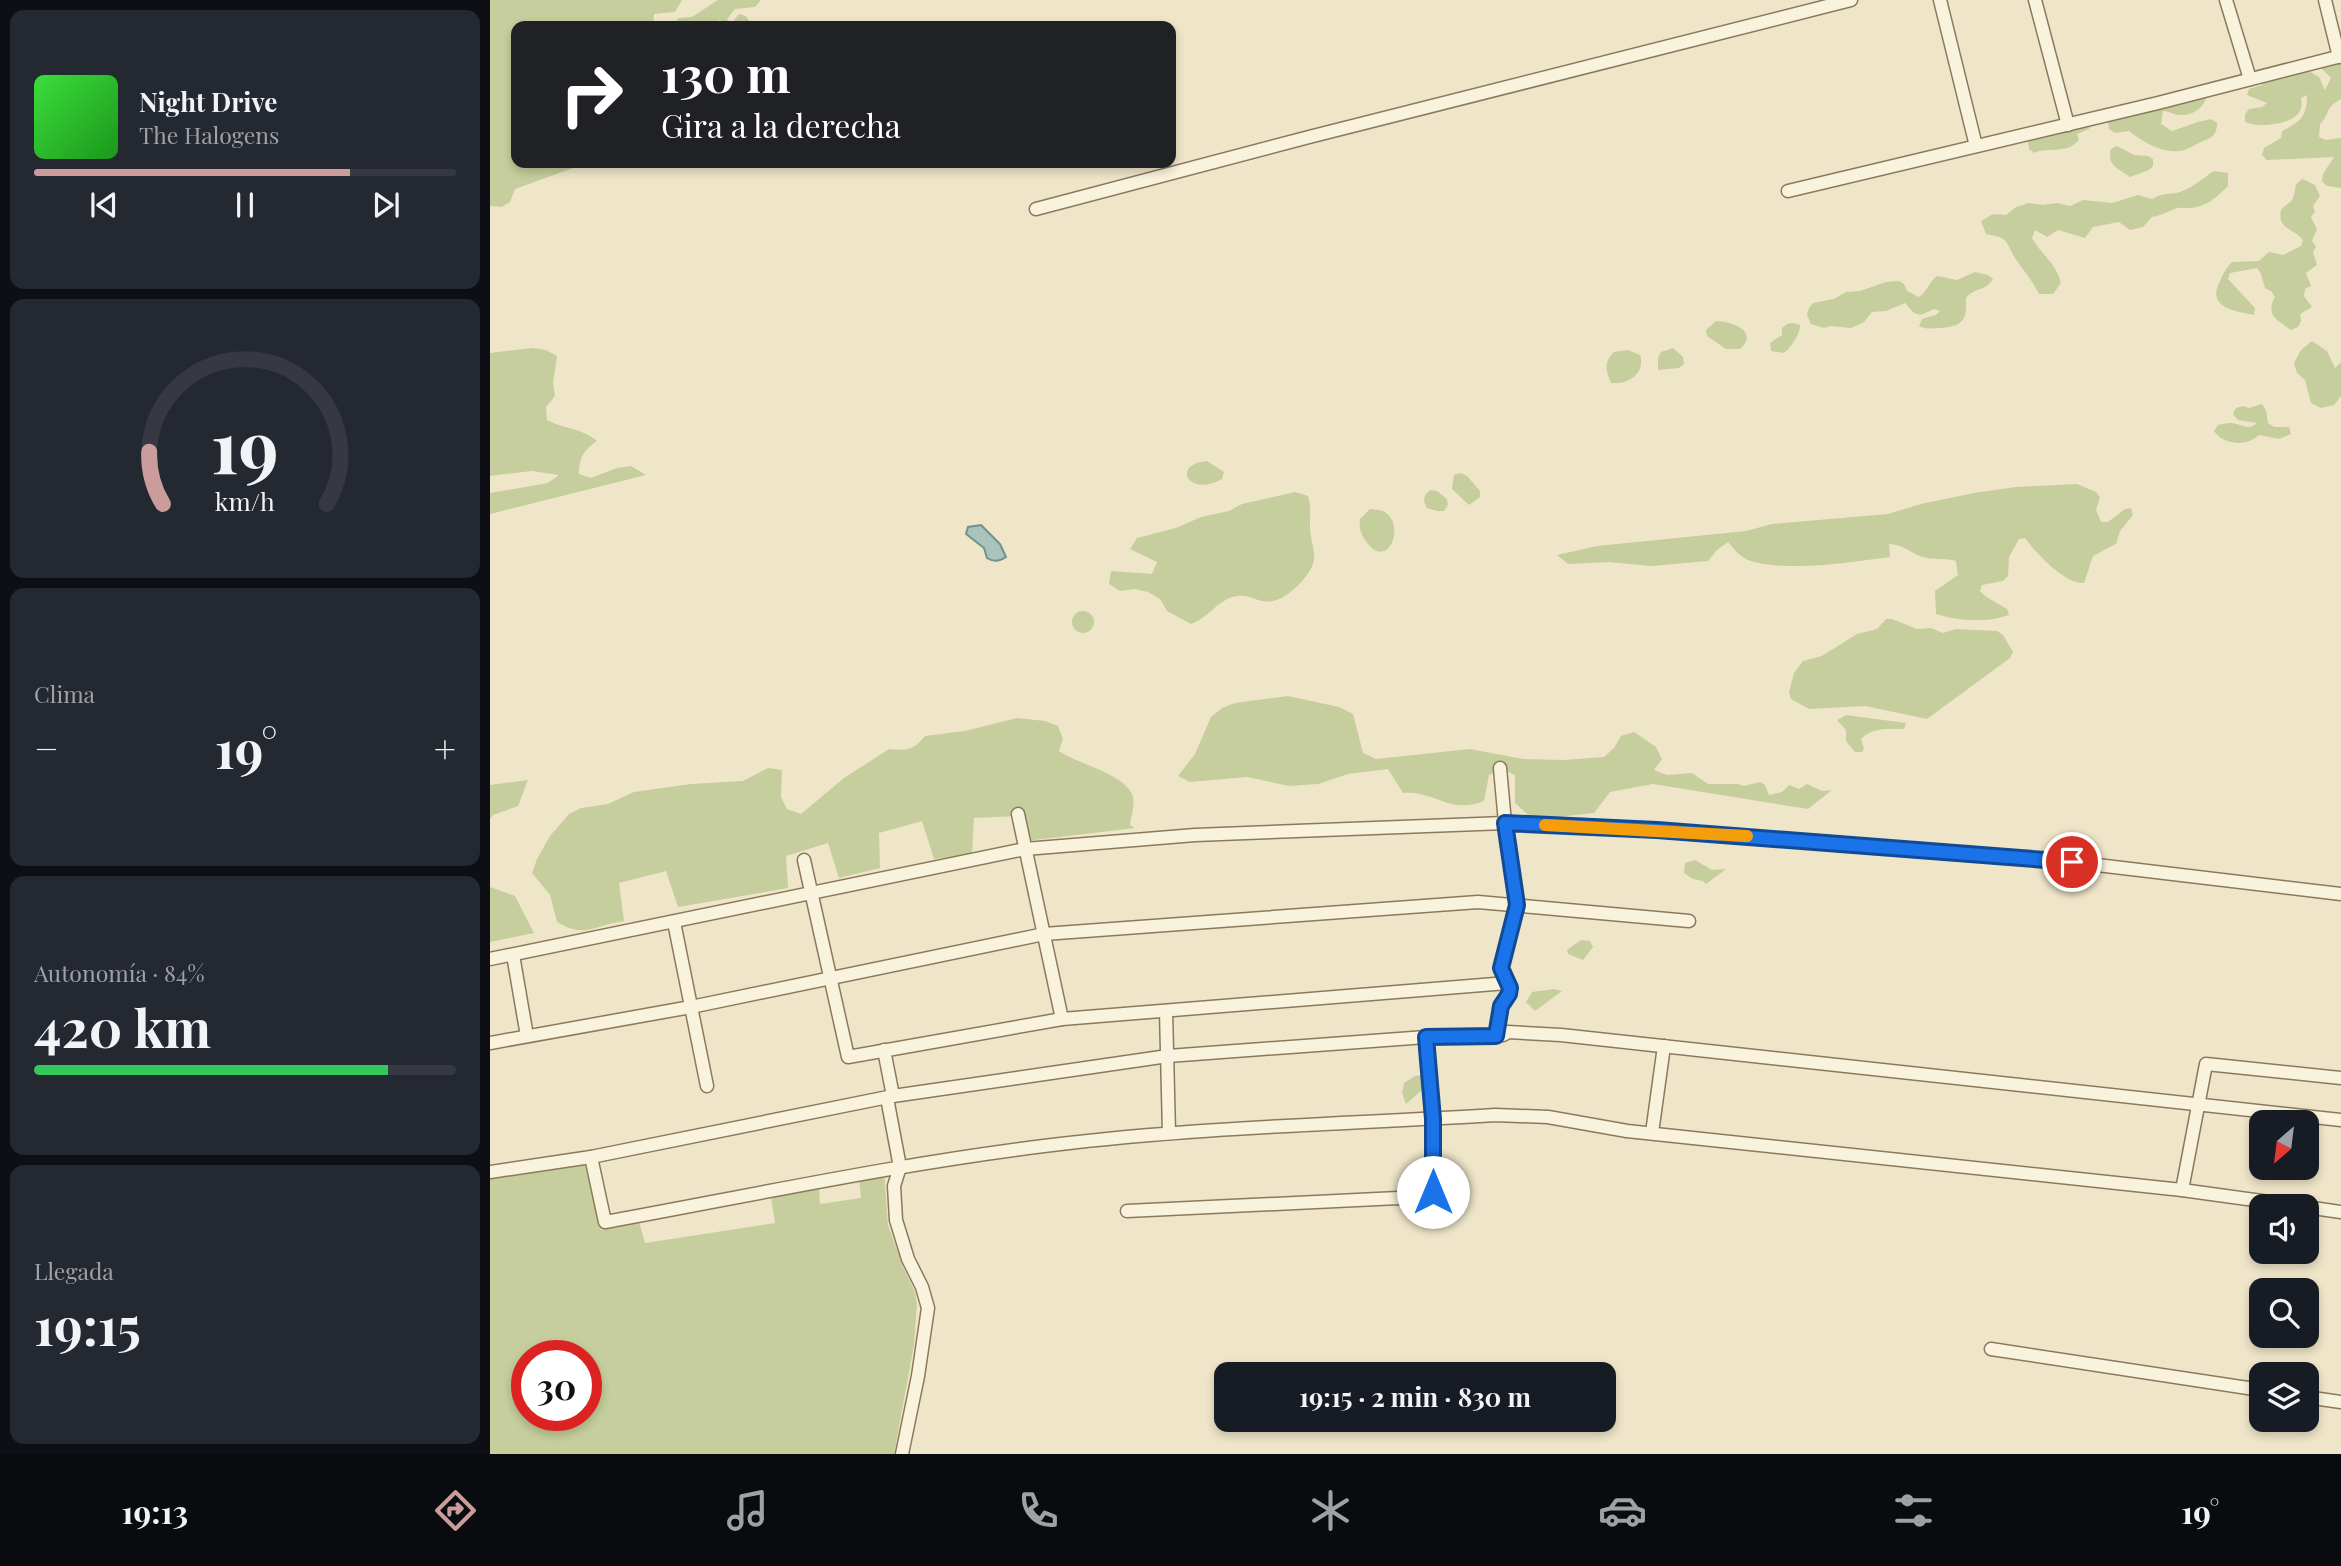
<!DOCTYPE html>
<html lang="es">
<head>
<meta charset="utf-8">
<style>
  :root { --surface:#171b24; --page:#242831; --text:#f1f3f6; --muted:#9ea1a6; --line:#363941; --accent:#ca9d9c }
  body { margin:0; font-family:"Playfair Display",serif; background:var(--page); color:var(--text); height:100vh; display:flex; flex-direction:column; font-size:26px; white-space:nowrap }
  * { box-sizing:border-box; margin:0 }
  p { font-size:23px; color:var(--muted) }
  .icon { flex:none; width:38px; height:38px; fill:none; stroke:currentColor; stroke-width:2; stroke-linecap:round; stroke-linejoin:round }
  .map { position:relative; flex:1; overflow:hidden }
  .panel { display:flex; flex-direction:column; gap:10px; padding:10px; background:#0d0f14; width:490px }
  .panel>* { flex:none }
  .top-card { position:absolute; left:21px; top:21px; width:665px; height:147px; border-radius:14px; box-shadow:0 4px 10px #0003; background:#202124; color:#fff; overflow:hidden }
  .needle { width:46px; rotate:208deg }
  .buttons { position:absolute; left:1759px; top:1110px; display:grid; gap:14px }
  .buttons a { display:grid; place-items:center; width:70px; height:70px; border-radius:14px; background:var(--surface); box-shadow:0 4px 10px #0003; font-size:35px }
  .speed { position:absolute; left:21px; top:1340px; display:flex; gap:14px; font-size:35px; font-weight:700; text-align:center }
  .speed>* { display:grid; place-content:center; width:91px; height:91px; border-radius:50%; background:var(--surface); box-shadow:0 4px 10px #0003; line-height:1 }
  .speed .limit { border:10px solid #d22; background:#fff; color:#111 }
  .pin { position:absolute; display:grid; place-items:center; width:60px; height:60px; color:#fff; margin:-30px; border:4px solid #fff; border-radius:50%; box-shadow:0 2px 7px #0007 }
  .me { position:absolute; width:77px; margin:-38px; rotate:0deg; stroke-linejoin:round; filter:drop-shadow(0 0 5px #0008) }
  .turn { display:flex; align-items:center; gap:24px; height:147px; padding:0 35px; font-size:32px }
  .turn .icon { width:91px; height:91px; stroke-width:2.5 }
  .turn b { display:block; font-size:49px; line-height:60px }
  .big { font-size:52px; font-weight:700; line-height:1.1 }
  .panel .card { flex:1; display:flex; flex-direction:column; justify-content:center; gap:10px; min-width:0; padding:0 24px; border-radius:14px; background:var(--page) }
  .panel .dial { align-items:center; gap:0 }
  .dial svg { height:182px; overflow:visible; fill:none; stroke:var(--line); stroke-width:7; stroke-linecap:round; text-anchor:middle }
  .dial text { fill:var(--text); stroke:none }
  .song { display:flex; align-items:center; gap:21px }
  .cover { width:84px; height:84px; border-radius:10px; background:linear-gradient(135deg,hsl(120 70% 55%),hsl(120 70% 35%)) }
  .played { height:7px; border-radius:4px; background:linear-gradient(90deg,var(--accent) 75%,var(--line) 75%) }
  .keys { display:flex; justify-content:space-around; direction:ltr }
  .heat { display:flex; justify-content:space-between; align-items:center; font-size:38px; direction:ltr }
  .charge { height:10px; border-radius:5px; background:linear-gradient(90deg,#34c759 84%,var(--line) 0) }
  .trip { position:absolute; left:724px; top:1362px; width:402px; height:70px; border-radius:14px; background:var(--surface); box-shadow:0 4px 10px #0003; font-weight:700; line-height:70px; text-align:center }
  .tabs { display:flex; height:112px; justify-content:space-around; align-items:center; background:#090b0e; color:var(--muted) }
  .tabs .icon { width:49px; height:49px }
  .tabs .on { color:var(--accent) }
  .tabs b { font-size:32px; color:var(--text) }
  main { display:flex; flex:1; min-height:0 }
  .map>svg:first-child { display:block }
  .green { fill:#c5ce9c; fill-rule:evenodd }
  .water { fill:#a9c3bd; stroke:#70928c; stroke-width:2 }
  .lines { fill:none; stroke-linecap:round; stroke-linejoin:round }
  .minor-casing { stroke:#8c795d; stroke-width:15 }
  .minor { stroke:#f9f2dc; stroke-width:12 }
  .route-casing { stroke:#114b97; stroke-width:18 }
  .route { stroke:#1a73e8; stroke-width:12 }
  .slow { stroke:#f59e0b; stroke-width:12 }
</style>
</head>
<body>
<main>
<section class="panel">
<div class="card">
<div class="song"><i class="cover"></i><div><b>Night Drive</b><p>The Halogens</p></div></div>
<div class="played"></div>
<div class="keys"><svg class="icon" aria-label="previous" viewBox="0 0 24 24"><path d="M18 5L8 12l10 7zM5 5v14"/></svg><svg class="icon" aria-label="pause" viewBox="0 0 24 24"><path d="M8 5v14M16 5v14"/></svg><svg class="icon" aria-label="next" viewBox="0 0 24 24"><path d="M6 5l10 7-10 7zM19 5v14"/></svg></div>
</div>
<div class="card dial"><svg viewBox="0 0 100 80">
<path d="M14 69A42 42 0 1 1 86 69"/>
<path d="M14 69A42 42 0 0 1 8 46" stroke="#ca9d9c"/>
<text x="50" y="56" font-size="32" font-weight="700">19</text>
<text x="50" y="72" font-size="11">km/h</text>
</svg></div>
<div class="card"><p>Clima</p>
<div class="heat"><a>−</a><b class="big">19°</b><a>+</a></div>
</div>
<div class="card"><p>Autonomía · 84%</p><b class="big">420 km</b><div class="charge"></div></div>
<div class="card"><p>Llegada</p><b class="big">19:15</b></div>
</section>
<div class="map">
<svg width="1851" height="1454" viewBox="0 0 1851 1454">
  <rect width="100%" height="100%" fill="#efe6c9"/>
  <g class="green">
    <polygon points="0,0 192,0 185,12 164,14 163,26 26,26 26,163 97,163 25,189 20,202 12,207 0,206"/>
    <polygon points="228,0 271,0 265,7 245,9 237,19 241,24 249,14 256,16 262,26 233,26 230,20 216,26 182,26 189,18 202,17"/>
    <path d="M1834 62H1851V99C1834 108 1841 113 1830 124L1829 137 1836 140 1851 138V188L1837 186 1832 181 1833 174 1844 157 1777 160 1772 155 1774 148 1791 138 1792 131C1810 122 1817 117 1817 95L1811 98C1812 104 1812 110 1807 115 1797 125 1768 128 1755 122V114L1759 109 1772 107 1777 103 1757 95 1759 89 1772 85 1775 79 1817 70 1829 77 1835 90 1841 78 1831 68Z"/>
    <path d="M1717 95C1715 107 1703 116 1690 115 1683 115 1680 111 1673 111L1671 124 1682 131 1708 122 1721 119 1727 123C1727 136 1721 138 1711 142 1704 145 1697 150 1690 151 1671 153 1653 142 1639 131L1625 133 1619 129 1618 122 1623 117Z"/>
    <path d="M1600 123 1599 129 1587 134 1589 140C1576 155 1559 146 1544 153L1539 149 1538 142 1543 138Z"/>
    <path d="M1627 146 1644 155 1658 156 1663 159V166L1659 170 1640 177C1629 169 1616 165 1621 149Z"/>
    <path d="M1724 171 1738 173V186C1727 197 1715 208 1699 208 1696 209 1692 207 1688 208 1679 210 1675 215 1662 217L1653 227 1640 230 1629 222 1603 227 1595 238 1568 230 1557 237 1545 230 1542 238C1552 256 1565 261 1571 283L1563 294H1549C1543 282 1535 272 1527 261 1515 244 1522 238 1496 234L1491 221 1503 214 1516 215 1526 207 1539 203 1553 205 1567 203 1580 206 1593 200 1622 203 1648 195 1662 199C1674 192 1679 195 1690 192 1702 188 1713 178 1724 171Z"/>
    <path d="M1813 179 1825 185 1830 196 1823 206 1825 212 1821 217 1827 229 1822 241 1826 247 1823 252 1827 265 1816 273 1821 286 1815 289 1814 296 1822 307 1810 314 1811 321 1808 327 1801 330C1787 320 1775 315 1785 297L1781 291 1775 288 1771 274 1767 268 1740 273 1738 279 1765 308 1764 315C1744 311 1716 308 1730 281 1733 274 1736 268 1742 262L1769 261 1779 252 1793 255 1811 246 1813 240C1803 228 1787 229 1791 210 1795 205 1801 203 1803 198 1807 189 1802 185 1813 179Z"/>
    <path d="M1485 272 1498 275 1503 279C1496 291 1483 288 1476 298 1477 319 1474 326 1451 328 1443 328 1437 330 1429 326L1432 319 1446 315 1450 311 1444 309 1431 315 1424 313 1415 303 1396 311 1382 312 1374 322 1361 328 1341 326 1334 328 1321 324 1317 315 1319 308 1323 303 1344 299 1356 292 1370 291 1396 282 1409 281 1414 284 1417 291 1429 297C1437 292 1439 282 1447 276L1467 280Z"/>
    <path d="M1226 321C1242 321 1270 332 1250 349H1236L1217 336 1216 330Z"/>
    <path d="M1303 323 1310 325C1310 335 1301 347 1294 353L1281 351 1280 343 1292 335V328L1297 324Z"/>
    <polygon points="1822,341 1837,351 1845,368 1851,362 1851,396 1844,405 1831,408 1821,403 1815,380 1807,373 1804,363 1811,350"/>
    <path d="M42 348 56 350 67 356 63 383 65 396 56 407 57 420C74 429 92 428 107 441 94 450 89 457 89 474L101 478 127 468 141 466 156 475 0 514V493L58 483 69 475 42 471 0 476V353Z"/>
    <polygon points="1183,348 1193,357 1194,364 1189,368 1168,370 1168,358 1171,352"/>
    <path d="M1138 350 1150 355C1156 374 1137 385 1121 383 1116 371 1113 363 1124 352Z"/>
    <path d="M1772 404 1776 410 1778 423 1784 427H1799L1801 434 1789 439 1769 435C1757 447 1733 445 1724 431L1728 425C1732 424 1736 423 1740 423 1752 423 1757 432 1767 423L1748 420 1743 414 1746 408 1753 406 1759 408Z"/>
    <path d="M717 461 734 472 732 479C698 498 681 464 717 461Z"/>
    <polygon points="970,473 977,476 990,491 990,497 979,505 962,489 964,475"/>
    <path d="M1587 484 1606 492 1610 497 1606 510 1611 522H1618L1635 509 1641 508 1643 515 1630 531 1626 544 1603 556 1594 583C1574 584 1546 553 1535 538L1529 539 1519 557 1518 576 1513 581 1492 585 1490 591 1495 596 1517 609 1519 615C1497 623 1468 621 1446 614L1445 591 1468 575 1466 561C1456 558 1447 560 1437 558 1422 555 1416 545 1399 544L1400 557C1362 562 1294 573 1258 560 1249 556 1244 549 1238 542L1227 550 1218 561 1161 566 1119 562 1078 564 1067 555 1107 546 1256 531 1282 524 1398 514 1431 504 1484 493 1526 487Z"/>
    <polygon points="940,490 947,491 957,499 958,505 954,511 947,511 937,508 934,502 935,495"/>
    <path d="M805 492 818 496C821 506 820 512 820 522 819 535 825 548 824 560 822 575 797 599 783 601 769 604 761 594 747 596 728 599 720 617 701 624L677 611 670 599 658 592 644 589 630 591 619 584 621 571 662 574 667 562 640 549 647 538 686 528 711 517 739 511 752 504Z"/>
    <path d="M880 509C885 510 892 509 896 513 916 527 897 573 875 540 870 532 869 527 870 519Z"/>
    <circle cx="593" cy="622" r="11"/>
    <polygon points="1396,619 1402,619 1427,629 1441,628 1453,633 1466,629 1507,631 1513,635 1523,652 1520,658 1437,719 1375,706 1319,709 1301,699 1299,692 1304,673 1313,661 1332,656 1367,634 1387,629"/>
    <path d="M798 696 849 707 863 714 873 753 886 759 980 749 1033 759 1073 760 1114 757 1124 748 1131 736 1144 732 1166 747 1172 759 1164 770 1177 775 1202 773 1218 784H1248L1254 786 1270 782 1275 785 1279 795 1292 792 1299 785 1309 789 1317 784 1332 791 1342 790 1318 809 1163 784 1120 792 1104 813 1048 819 1036 813 1025 803V775L1013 770 999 775 994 801C960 815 944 790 913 793L898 769 858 774 828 784 799 786 757 777 700 782 688 776 705 754 721 717 732 708 745 703Z"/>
    <path d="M1356 715C1376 718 1396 720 1416 723L1414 729C1398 729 1382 727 1371 739L1374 749 1372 752H1365L1356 741V730L1347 720Z"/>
    <path d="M527 718 555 721 568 726 573 739 569 751C587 764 637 774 643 797 645 805 641 817 640 825L645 828 536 841 528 816 484 818 482 855 444 859 432 821 389 833 390 868 349 878 338 843 296 856 298 888 188 907 176 871 129 883 134 921C104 925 95 939 67 922L60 895 42 873 47 859 60 836 79 814 91 808 118 804 144 792 201 784 253 781 278 768 292 770 291 797 297 809 311 814 354 778 399 749C416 751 424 750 435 736L475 731Z"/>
    <polygon points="38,780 28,806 3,815 0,819 0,785"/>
    <polygon points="1205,860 1222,870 1236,869 1216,884 1213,881 1203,879 1194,873 1195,863"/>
    <polygon points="0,887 25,896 44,933 0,942"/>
    <polygon points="1091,940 1100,941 1103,947 1093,960 1078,954 1077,950"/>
    <polygon points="1064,989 1072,991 1045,1011 1036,1002 1042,992"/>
    <polygon points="932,1075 938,1079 938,1085 916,1104 912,1093 914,1083 925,1076"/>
    <path d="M94 1162 111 1230 148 1218 155 1243 285 1223 281 1197 329 1188 330 1204 371 1198 369 1179 394 1171 398 1225 413 1267 425 1292 427 1304 424 1345 404 1454H0V1178ZM37 1356H96V1416H37Z"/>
  </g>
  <path class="water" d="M491 525 510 544 516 557C510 561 503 562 497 558L494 548 476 534 478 527Z"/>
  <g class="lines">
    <defs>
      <g id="minor">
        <polyline points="1450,0 1486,146"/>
        <polyline points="1545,0 1578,125"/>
        <polyline points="1736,0 1760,79"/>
        <polyline points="1835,0 1849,57"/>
        <polyline points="1298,191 1668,103 1851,56"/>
        <polyline points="546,209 819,137 1361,0"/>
        <polyline points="528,814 572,1019"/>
        <polyline points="314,860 358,1057 572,1019 1017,983"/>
        <polyline points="184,922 217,1086"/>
        <polyline points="23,955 37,1036"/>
        <polyline points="0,959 535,849 705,835 1015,823 1140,828 1582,862 1851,894"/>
        <polyline points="676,1011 679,1133"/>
        <polyline points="1006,1036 1011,1006 1019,994 1019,988 1011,968 1027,905 1015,823 1010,768"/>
        <polyline points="0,1043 201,1007 554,934 988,902 1199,921"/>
        <polyline points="394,1050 403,1096"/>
        <polyline points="397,1098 410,1167 404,1186 406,1220 418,1259 432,1287 438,1308 428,1376 412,1454"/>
        <polyline points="1162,1133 1174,1046"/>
        <path d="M101 1157 115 1222C263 1195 412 1163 562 1145 709 1127 857 1124 1005 1115L1058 1117 1137 1131 1692 1190 1808 1206"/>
        <polyline points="0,1172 101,1157 403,1096 678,1056 936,1037 1013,1035 1018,1032 1071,1035 1851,1120"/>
        <polyline points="1692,1190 1716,1064 1851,1078"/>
        <polyline points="1816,1207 1851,1212"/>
        <polyline points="637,1211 908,1198 943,1200 943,1119 936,1037"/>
        <polyline points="1501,1349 1771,1390"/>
        <polyline points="1816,1397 1851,1402"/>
      </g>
    </defs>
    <use href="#minor" class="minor-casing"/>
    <use href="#minor" class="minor"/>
  </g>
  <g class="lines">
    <defs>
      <polyline id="route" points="943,1192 943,1119 936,1037 1006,1036 1011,1006 1019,994 1020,988 1011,968 1027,905 1015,823 1167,830 1582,862"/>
    </defs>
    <use href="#route" class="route-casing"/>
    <use href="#route" class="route"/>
    <polyline class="slow" points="1055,825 1257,836"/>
  </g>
</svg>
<div class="buttons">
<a><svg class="needle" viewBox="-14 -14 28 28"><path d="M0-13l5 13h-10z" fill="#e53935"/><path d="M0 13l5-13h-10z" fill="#9ea1a6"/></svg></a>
<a><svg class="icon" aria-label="sound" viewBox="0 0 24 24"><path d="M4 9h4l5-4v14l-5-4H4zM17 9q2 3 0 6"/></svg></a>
<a><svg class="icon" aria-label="search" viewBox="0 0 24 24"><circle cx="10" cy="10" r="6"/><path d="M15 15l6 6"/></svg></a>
<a><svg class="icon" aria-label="layers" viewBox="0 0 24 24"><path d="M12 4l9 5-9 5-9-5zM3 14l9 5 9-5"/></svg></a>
</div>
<div class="speed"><div class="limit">30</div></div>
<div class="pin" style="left:1582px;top:862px;background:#d93025"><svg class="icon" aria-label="arrive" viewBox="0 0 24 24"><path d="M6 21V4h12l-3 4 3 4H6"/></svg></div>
<svg class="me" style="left:943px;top:1192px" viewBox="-20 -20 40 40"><circle r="19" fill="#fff"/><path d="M0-13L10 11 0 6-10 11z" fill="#1a73e8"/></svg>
<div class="trip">19:15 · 2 min · 830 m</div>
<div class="top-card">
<div class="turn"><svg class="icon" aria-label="right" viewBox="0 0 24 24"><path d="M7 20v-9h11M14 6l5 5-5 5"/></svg><div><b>130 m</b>Gira a la derecha</div></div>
</div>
</div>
</main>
<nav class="tabs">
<b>19:13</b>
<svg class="icon on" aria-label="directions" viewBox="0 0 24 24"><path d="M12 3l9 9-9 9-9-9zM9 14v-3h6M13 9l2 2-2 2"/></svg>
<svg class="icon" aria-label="music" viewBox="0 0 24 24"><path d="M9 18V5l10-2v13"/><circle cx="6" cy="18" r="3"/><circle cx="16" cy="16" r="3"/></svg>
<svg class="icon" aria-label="phone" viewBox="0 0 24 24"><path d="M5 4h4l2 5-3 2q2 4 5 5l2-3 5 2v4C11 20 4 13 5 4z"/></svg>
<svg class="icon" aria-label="climate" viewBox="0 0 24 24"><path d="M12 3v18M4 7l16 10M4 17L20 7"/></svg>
<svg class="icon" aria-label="car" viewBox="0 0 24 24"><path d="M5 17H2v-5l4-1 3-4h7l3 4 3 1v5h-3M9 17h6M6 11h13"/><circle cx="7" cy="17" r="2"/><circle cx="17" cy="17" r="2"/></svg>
<svg class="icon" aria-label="filters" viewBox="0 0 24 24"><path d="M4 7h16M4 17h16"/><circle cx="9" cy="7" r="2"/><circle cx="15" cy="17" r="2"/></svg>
<b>19°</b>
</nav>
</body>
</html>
